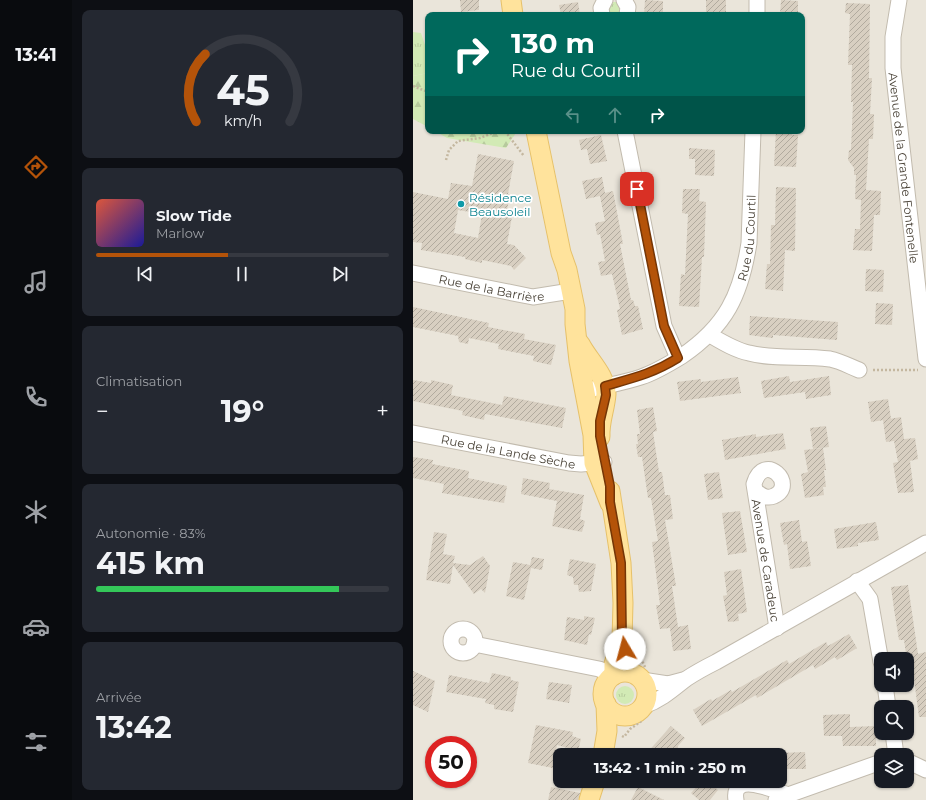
<!DOCTYPE html>
<html lang="fr">
<head>
<meta charset="utf-8">
<style>
  :root { --surface:#171b24; --page:#242831; --text:#f1f3f6; --muted:#9ea1a6; --line:#363941; --accent:#b45309 }
  body { margin:0; font-family:Montserrat,sans-serif; background:var(--page); color:var(--text); height:100vh; display:flex; flex-direction:column; font-size:15px; white-space:nowrap }
  * { box-sizing:border-box; margin:0 }
  p { font-size:13px; color:var(--muted) }
  .icon { flex:none; width:22px; height:22px; fill:none; stroke:currentColor; stroke-width:2; stroke-linecap:round; stroke-linejoin:round }
  .map { position:relative; flex:1; overflow:hidden }
  .drawer { display:flex; flex-direction:column; gap:10px; padding:10px; background:#0d0f14; width:341px }
  .drawer>* { flex:none }
  .banner { position:absolute; left:12px; top:12px; width:380px; height:122px; border-radius:8px; box-shadow:0 1px 3px #0004; background:#00695c; color:#fff; overflow:hidden }
  .fabs { position:absolute; left:461px; top:652px; display:grid; gap:8px }
  .fabs a { display:grid; place-items:center; width:40px; height:40px; border-radius:8px; background:var(--surface); box-shadow:0 1px 3px #0004; font-size:20px }
  .speed { position:absolute; left:12px; top:736px; display:flex; gap:8px; font-size:20px; font-weight:700; text-align:center }
  .speed>* { display:grid; place-content:center; width:52px; height:52px; border-radius:50%; background:var(--surface); box-shadow:0 1px 3px #0004; line-height:1 }
  .speed .limit { border:6px solid #d22; background:#fff; color:#111 }
  .pin { position:absolute; display:grid; place-items:center; width:34px; height:34px; color:#fff; margin:-17px; border-radius:8px; box-shadow:0 2px 6px #0006 }
  .me { position:absolute; width:44px; margin:-22px; rotate:352deg; stroke-linejoin:round; filter:drop-shadow(0 0 3px #0008) }
  .turn { display:flex; align-items:center; gap:14px; height:84px; padding:0 20px; font-size:18px }
  .turn .icon { width:52px; height:52px; stroke-width:2.5 }
  .turn b { display:block; font-size:28px; line-height:34px }
  .lanes { display:flex; align-items:center; height:38px; padding:0 20px; background:#0003; justify-content:center; gap:20px; direction:ltr }
  .lanes .off { opacity:.35 }
  .big { font-size:30px; font-weight:700; line-height:1.1 }
  .drawer .widget { flex:1; display:flex; flex-direction:column; justify-content:center; gap:6px; min-width:0; padding:0 14px; border-radius:8px; background:var(--page) }
  .drawer .dial { align-items:center; gap:0 }
  .dial svg { height:104px; overflow:visible; fill:none; stroke:var(--line); stroke-width:7; stroke-linecap:round; text-anchor:middle }
  .dial text { fill:var(--text); stroke:none }
  .song { display:flex; align-items:center; gap:12px }
  .cover { width:48px; height:48px; border-radius:6px; background:linear-gradient(135deg,hsl(10 70% 55%),hsl(240 70% 35%)) }
  .played { height:4px; border-radius:2px; background:linear-gradient(90deg,var(--accent) 45%,var(--line) 45%) }
  .keys { display:flex; justify-content:space-around; direction:ltr }
  .heat { display:flex; justify-content:space-between; align-items:center; font-size:22px; direction:ltr }
  .charge { height:6px; border-radius:3px; background:linear-gradient(90deg,#34c759 83%,var(--line) 0) }
  .trip { position:absolute; left:140px; top:748px; width:234px; height:40px; border-radius:8px; background:var(--surface); box-shadow:0 1px 3px #0004; font-weight:700; line-height:40px; text-align:center }
  main { display:flex; flex:1; min-height:0 }
  .menu { display:flex; flex-direction:column; width:72px; justify-content:space-around; align-items:center; background:#090b0e; color:var(--muted) }
  .menu .icon { width:28px; height:28px }
  .menu .current { color:var(--accent) }
  .menu b { font-size:18px; color:var(--text) }
  .map>svg:first-child { display:block }
  .residential { fill:#eae5da; fill-rule:evenodd }
  .grass { fill:url(#grass-tufts) }
  .forest { fill:url(#forest-firs) }
  .building { fill:url(#building-hatch); fill-rule:evenodd }
  .lines { fill:none; stroke-linecap:round; stroke-linejoin:round }
  .minor-casing { stroke:#c2bbae; stroke-width:17 }
  .major-casing { stroke:#e6c16a; stroke-width:21 }
  .path { stroke:#c4b79f; stroke-width:2.5; stroke-dasharray:2 2; stroke-linecap:butt }
  .minor { stroke:#fff; stroke-width:15 }
  .major { stroke:#ffe39c; stroke-width:19 }
  .route-casing { stroke:#753606; stroke-width:10 }
  .route { stroke:#b45309; stroke-width:7 }
  .culture-dot { fill:#0f9aa8; stroke:#fff; stroke-width:1.5 }
  .labels { text-anchor:middle; dominant-baseline:central; stroke-width:3.5; stroke-linejoin:round; paint-order:stroke }
  .street-label { font-size:12px; fill:#4b4439; stroke:#fff }
  .culture-label { font-size:12px; fill:#0d838f; stroke:#fff; text-anchor:start }
</style>
</head>
<body>
<main>
<nav class="menu">
<b>13:41</b>
<svg class="icon current" aria-label="directions" viewBox="0 0 24 24"><path d="M12 3l9 9-9 9-9-9zM9 14v-3h6M13 9l2 2-2 2"/></svg>
<svg class="icon" aria-label="music" viewBox="0 0 24 24"><path d="M9 18V5l10-2v13"/><circle cx="6" cy="18" r="3"/><circle cx="16" cy="16" r="3"/></svg>
<svg class="icon" aria-label="phone" viewBox="0 0 24 24"><path d="M5 4h4l2 5-3 2q2 4 5 5l2-3 5 2v4C11 20 4 13 5 4z"/></svg>
<svg class="icon" aria-label="climate" viewBox="0 0 24 24"><path d="M12 3v18M4 7l16 10M4 17L20 7"/></svg>
<svg class="icon" aria-label="car" viewBox="0 0 24 24"><path d="M5 17H2v-5l4-1 3-4h7l3 4 3 1v5h-3M9 17h6M6 11h13"/><circle cx="7" cy="17" r="2"/><circle cx="17" cy="17" r="2"/></svg>
<svg class="icon" aria-label="filters" viewBox="0 0 24 24"><path d="M4 7h16M4 17h16"/><circle cx="9" cy="7" r="2"/><circle cx="15" cy="17" r="2"/></svg>
</nav>
<section class="drawer">
<div class="widget dial"><svg viewBox="0 0 100 80">
<path d="M14 69A42 42 0 1 1 86 69"/>
<path d="M14 69A42 42 0 0 1 21 17" stroke="#b45309"/>
<text x="50" y="56" font-size="32" font-weight="700">45</text>
<text x="50" y="72" font-size="11">km/h</text>
</svg></div>
<div class="widget">
<div class="song"><i class="cover"></i><div><b>Slow Tide</b><p>Marlow</p></div></div>
<div class="played"></div>
<div class="keys"><svg class="icon" aria-label="previous" viewBox="0 0 24 24"><path d="M18 5L8 12l10 7zM5 5v14"/></svg><svg class="icon" aria-label="pause" viewBox="0 0 24 24"><path d="M8 5v14M16 5v14"/></svg><svg class="icon" aria-label="next" viewBox="0 0 24 24"><path d="M6 5l10 7-10 7zM19 5v14"/></svg></div>
</div>
<div class="widget"><p>Climatisation</p>
<div class="heat"><a>−</a><b class="big">19°</b><a>+</a></div>
</div>
<div class="widget"><p>Autonomie · 83%</p><b class="big">415 km</b><div class="charge"></div></div>
<div class="widget"><p>Arrivée</p><b class="big">13:42</b></div>
</section>
<div class="map">
<svg width="513" height="800" viewBox="0 0 513 800">
  <defs>
    <pattern id="grass-tufts" width="24" height="20" patternUnits="userSpaceOnUse"><rect width="24" height="20" fill="#d2eab5"/><path d="M3 7l-1-3M5 7V3M7 7l1-3M15 17l-1-3M17 17v-4M19 17l1-3" fill="none" stroke="#b6ca9c"/></pattern>
    <pattern id="forest-firs" width="22" height="20" patternUnits="userSpaceOnUse"><rect width="22" height="20" fill="#d2eab5"/><path d="M5 1l3.5 6h-7zM16 11l3.5 6h-7z" fill="#b6ca9c"/></pattern>
    <pattern id="building-hatch" width="6" height="6" patternUnits="userSpaceOnUse"><rect width="6" height="6" fill="#d8cfc1"/><path d="M-1 1l2-2M0 6l6-6M5 7l2-2" fill="none" stroke="#b1aa9e"/></pattern>
  </defs>
  <rect width="100%" height="100%" fill="#f6f3ec"/>
  <path class="residential" d="M0 0H513V800H0ZM15 15H389V131H15ZM468 659H494V685H468ZM468 707H494V733H468ZM21 745H55V779H21ZM147 755H367V781H147ZM468 755H494V781H468Z"/>
  <g class="grass">
    <polygon points="198,2 205,2 208,5 208,15 195,15 193,10"/>
    <polygon points="0,32 8,33 15,54 15,73 0,76"/>
    <circle cx="212" cy="695" r="9"/>
  </g>
  <g class="forest">
    <polygon points="15,73 15,127 0,119 0,76"/>
    <polygon points="22,131 104,131 93,148 34,138"/>
  </g>
  <g class="building">
    <polygon points="47,0 66,0 66,10 48,12"/>
    <polygon points="232,0 250,1 250,15 231,15"/>
    <rect x="293" y="0" width="20" height="15"/>
    <polygon points="368,0 385,1 385,15 367,15"/>
    <polygon points="165,2 167,15 148,15 146,5"/>
    <polygon points="433,3 457,4 456,78 459,78 457,114 461,114 460,139 456,139 453,190 468,191 467,215 461,215 459,251 440,250 442,229 447,229 448,200 442,199 443,175 441,175 441,168 435,160 436,150 438,150 440,102 438,102 439,65 435,65 437,14 432,13"/>
    <polygon points="363,131 379,131 379,135 385,135 383,167 361,166"/>
    <polygon points="188,135 194,161 177,164 174,149 168,150 166,140"/>
    <polygon points="276,148 302,150 301,176 282,175 282,159 276,159"/>
    <path d="M65 154 101 161 95 194H97L94 210 100 211 94 244 101 245 113 258 101 270 98 266 69 260V263L52 259V257L8 250 9 243 0 242V192L35 199 38 183 59 186ZM45 210 69 214 65 238 41 233Z"/>
    <polygon points="189,177 192,193 200,191 210,244 207,244 218,300 220,300 222,306 225,306 230,329 209,335 204,310 207,309 199,274 188,276 185,262 192,261 187,234 184,235 182,223 192,221 187,196 173,199 169,181"/>
    <polygon points="363,187 383,188 382,251 372,250 370,291 352,289 354,264 357,264 358,225 362,225"/>
    <polygon points="270,189 287,189 286,201 293,202 291,257 289,257 286,307 266,306 268,274 272,275 275,214 269,213"/>
    <polygon points="453,269 471,270 470,292 452,291"/>
    <polygon points="463,303 480,304 479,325 462,324"/>
    <polygon points="0,307 76,323 75,327 112,334 111,339 143,345 138,365 120,361 121,356 85,349 86,344 56,338 55,344 46,342 45,336 0,327"/>
    <polygon points="337,316 425,322 424,340 360,335 360,338 336,335"/>
    <polygon points="376,376 377,382 416,376 418,395 393,399 392,392 351,398 348,381"/>
    <polygon points="325,377 328,393 267,401 264,382 288,379 288,382"/>
    <polygon points="0,380 18,383 18,380 40,385 38,395 89,405 91,396 153,408 149,428 72,414 71,420 49,415 50,411 0,401"/>
    <polygon points="475,399 478,419 458,422 455,402"/>
    <polygon points="240,407 244,431 240,432 246,472 249,472 252,495 257,495 260,519 252,520 263,586 259,586 265,627 275,625 278,649 260,651 257,628 247,629 243,605 247,605 239,542 245,541 238,498 235,498 229,457 225,457 223,444 225,444 224,434 227,434 224,410"/>
    <polygon points="488,417 491,439 502,438 505,459 497,461 501,492 485,493 480,463 485,462 481,441 473,442 470,420"/>
    <polygon points="413,426 416,447 400,449 397,428"/>
    <polygon points="370,433 373,449 312,460 309,440 343,434 343,437"/>
    <polygon points="410,448 413,470 411,470 413,487 410,487 411,495 392,498 388,474 395,472 391,450"/>
    <polygon points="0,457 20,460 19,464 56,471 55,478 94,486 91,503 29,493 31,484 0,478"/>
    <polygon points="306,472 310,498 295,500 291,474"/>
    <polygon points="110,478 137,483 136,489 171,495 167,519 172,521 169,532 139,526 144,501 108,494"/>
    <polygon points="327,511 334,552 315,555 309,513"/>
    <polygon points="386,520 389,542 394,541 398,566 377,569 374,544 371,545 367,523"/>
    <polygon points="463,522 466,540 445,543 445,546 424,549 421,529"/>
    <polygon points="21,532 34,534 30,554 42,556 40,563 57,565 70,556 77,566 72,593 68,589 61,594 40,565 37,584 13,580"/>
    <polygon points="119,557 131,559 129,570 118,568 111,600 93,596 100,562 117,565"/>
    <polygon points="157,559 183,564 178,591 166,592 165,585 161,585 160,577 154,575"/>
    <polygon points="328,569 334,612 325,614 326,621 315,622 310,596 314,595 311,572"/>
    <polygon points="495,585 505,654 513,652 513,717 506,717 501,679 497,680 491,640 486,640 481,609 478,587"/>
    <polygon points="171,616 182,618 178,635 176,634 174,645 151,640 154,617 171,620"/>
    <polygon points="436,634 444,648 424,660 422,657 402,669 400,665 344,698 343,695 289,726 280,710 298,699 299,701 318,690 319,692 374,660 376,664 413,642 415,646"/>
    <polygon points="0,671 22,681 15,712 0,705"/>
    <polygon points="79,673 98,677 98,680 106,682 100,712 81,709 81,705 72,703 73,699 33,692 36,675 76,683"/>
    <polygon points="136,682 159,685 156,703 133,699"/>
    <polygon points="437,714 437,727 463,726 463,746 430,746 429,736 411,736 410,715"/>
    <polygon points="123,725 160,732 159,736 168,739 165,751 144,745 140,768 115,763"/>
    <polygon points="258,726 272,738 265,746 265,755 232,755"/>
    <polygon points="392,752 393,769 367,769 367,753"/>
    <polygon points="289,781 294,781 305,790 297,800 286,800 278,793"/>
    <polygon points="138,787 167,793 165,800 135,800"/>
    <polygon points="225,787 251,800 218,800"/>
  </g>
  <g class="lines">
    <defs>
      <g id="minor">
        <polyline points="211,0 215,7 214,15"/>
        <polyline points="344,0 344,15"/>
        <path id="s1" d="M486 0 480 37V68L513 359"/>
        <polyline points="189,15 188,8 192,0"/>
        <polyline points="212,131 251,326 265,358"/>
        <path id="s2" d="M0 273 120 297 158 291"/>
        <path d="M297 335C309 342 322 350 336 353 362 360 390 355 417 359 427 361 436 366 446 370"/>
        <path id="s3" d="M172 391C191 386 210 383 228 377 243 372 256 364 269 356 313 326 328 295 336 243L340 131"/>
        <path id="s4" d="M0 433 156 463 168 464 191 462"/>
        <path id="s5" d="M344 492C349 496 354 499 361 496 385 485 351 450 341 484L364 628"/>
        <polyline points="444,581 457,599 468,662"/>
        <circle cx="50" cy="641" r="12"/>
        <polyline points="61,644 186,669 191,671 198,678"/>
        <polyline points="229,680 255,684 270,680"/>
        <polyline points="472,685 475,707"/>
        <path d="M231 706C248 700 259 690 273 679 282 673 293 667 303 662L513 543"/>
        <polyline points="480,733 483,755"/>
        <polyline points="494,761 513,770"/>
        <polyline points="375,795 468,762"/>
        <path d="M323 800C318 770 363 791 375 795L363 800"/>
      </g>
      <g id="major">
        <polyline points="98,0 100,15"/>
        <polyline points="123,131 148,253 154,270 162,309 162,324 166,361 180,435 181,463 197,503"/>
        <path d="M167 344C175 360 193 375 193 394 192 409 186 422 187 437"/>
        <polyline points="197,491 208,563 210,603 209,640 201,664 201,675"/>
        <circle cx="212" cy="694" r="22"/>
        <polyline points="190,755 194,731 193,704"/>
        <polyline points="176,800 182,781"/>
      </g>
    </defs>
    <use href="#minor" class="minor-casing"/>
    <use href="#major" class="major-casing"/>
    <g class="path">
      <polyline points="0,86 15,92"/>
      <polyline points="92,131 111,156"/>
      <polyline points="33,160 36,150 45,141 67,138 85,131"/>
      <polyline points="460,370 505,370"/>
      <polyline points="221,650 224,650 232,667"/>
      <polyline points="209,736 211,737 217,729 230,720"/>
    </g>
    <use href="#minor" class="minor"/>
    <use href="#major" class="major"/>
  </g>
  <g class="lines">
    <defs>
      <path id="route" d="M212 649 209 640 208 563 197 502V486L187 436V421L193 395 192 386C220 378 239 374 265 358L251 326 224 189"/>
    </defs>
    <use href="#route" class="route-casing"/>
    <use href="#route" class="route"/>
  </g>
  <circle class="culture-dot" cx="48" cy="204" r="4"/>
  <g class="labels">
    <g class="street-label">
      <text stroke="none"><textPath href="#s1" startOffset="169">Avenue de la Grande Fontenelle</textPath></text>
      <text stroke="none"><textPath href="#s3" startOffset="245">Rue du Courtil</textPath></text>
      <text stroke="none"><textPath href="#s2" startOffset="80">Rue de la Barrière</textPath></text>
      <text stroke="none"><textPath href="#s4" startOffset="97">Rue de la Lande Sèche</textPath></text>
      <text stroke="none"><textPath href="#s5" startOffset="155">Avenue de Caradeuc</textPath></text>
    </g>
    <g class="culture-label">
      <text x="56" y="197">Résidence<tspan x="56" dy="14">Beausoleil</tspan></text>
    </g>
  </g>
</svg>
<div class="fabs">
<a><svg class="icon" aria-label="sound" viewBox="0 0 24 24"><path d="M4 9h4l5-4v14l-5-4H4zM17 9q2 3 0 6"/></svg></a>
<a><svg class="icon" aria-label="search" viewBox="0 0 24 24"><circle cx="10" cy="10" r="6"/><path d="M15 15l6 6"/></svg></a>
<a><svg class="icon" aria-label="layers" viewBox="0 0 24 24"><path d="M12 4l9 5-9 5-9-5zM3 14l9 5 9-5"/></svg></a>
</div>
<div class="speed"><div class="limit">50</div></div>
<div class="pin" style="left:224px;top:189px;background:#d93025"><svg class="icon" aria-label="arrive" viewBox="0 0 24 24"><path d="M6 21V4h12l-3 4 3 4H6"/></svg></div>
<svg class="me" style="left:212px;top:649px" viewBox="-20 -20 40 40"><circle r="19" fill="#fff"/><path d="M0-13L10 11 0 6-10 11z" fill="#b45309"/></svg>
<div class="trip">13:42 · 1 min · 250 m</div>
<div class="banner">
<div class="turn"><svg class="icon" aria-label="right" viewBox="0 0 24 24"><path d="M7 20v-9h11M14 6l5 5-5 5"/></svg><div><b>130 m</b>Rue du Courtil</div></div>
<div class="lanes"><svg class="icon off" aria-label="left" viewBox="0 0 24 24"><path d="M17 20v-9H6M10 6l-5 5 5 5"/></svg><svg class="icon off" aria-label="ahead" viewBox="0 0 24 24"><path d="M12 20V5M6 11l6-6 6 6"/></svg><svg class="icon" aria-label="right" viewBox="0 0 24 24"><path d="M7 20v-9h11M14 6l5 5-5 5"/></svg></div>
</div>
</div>
</main>
</body>
</html>
